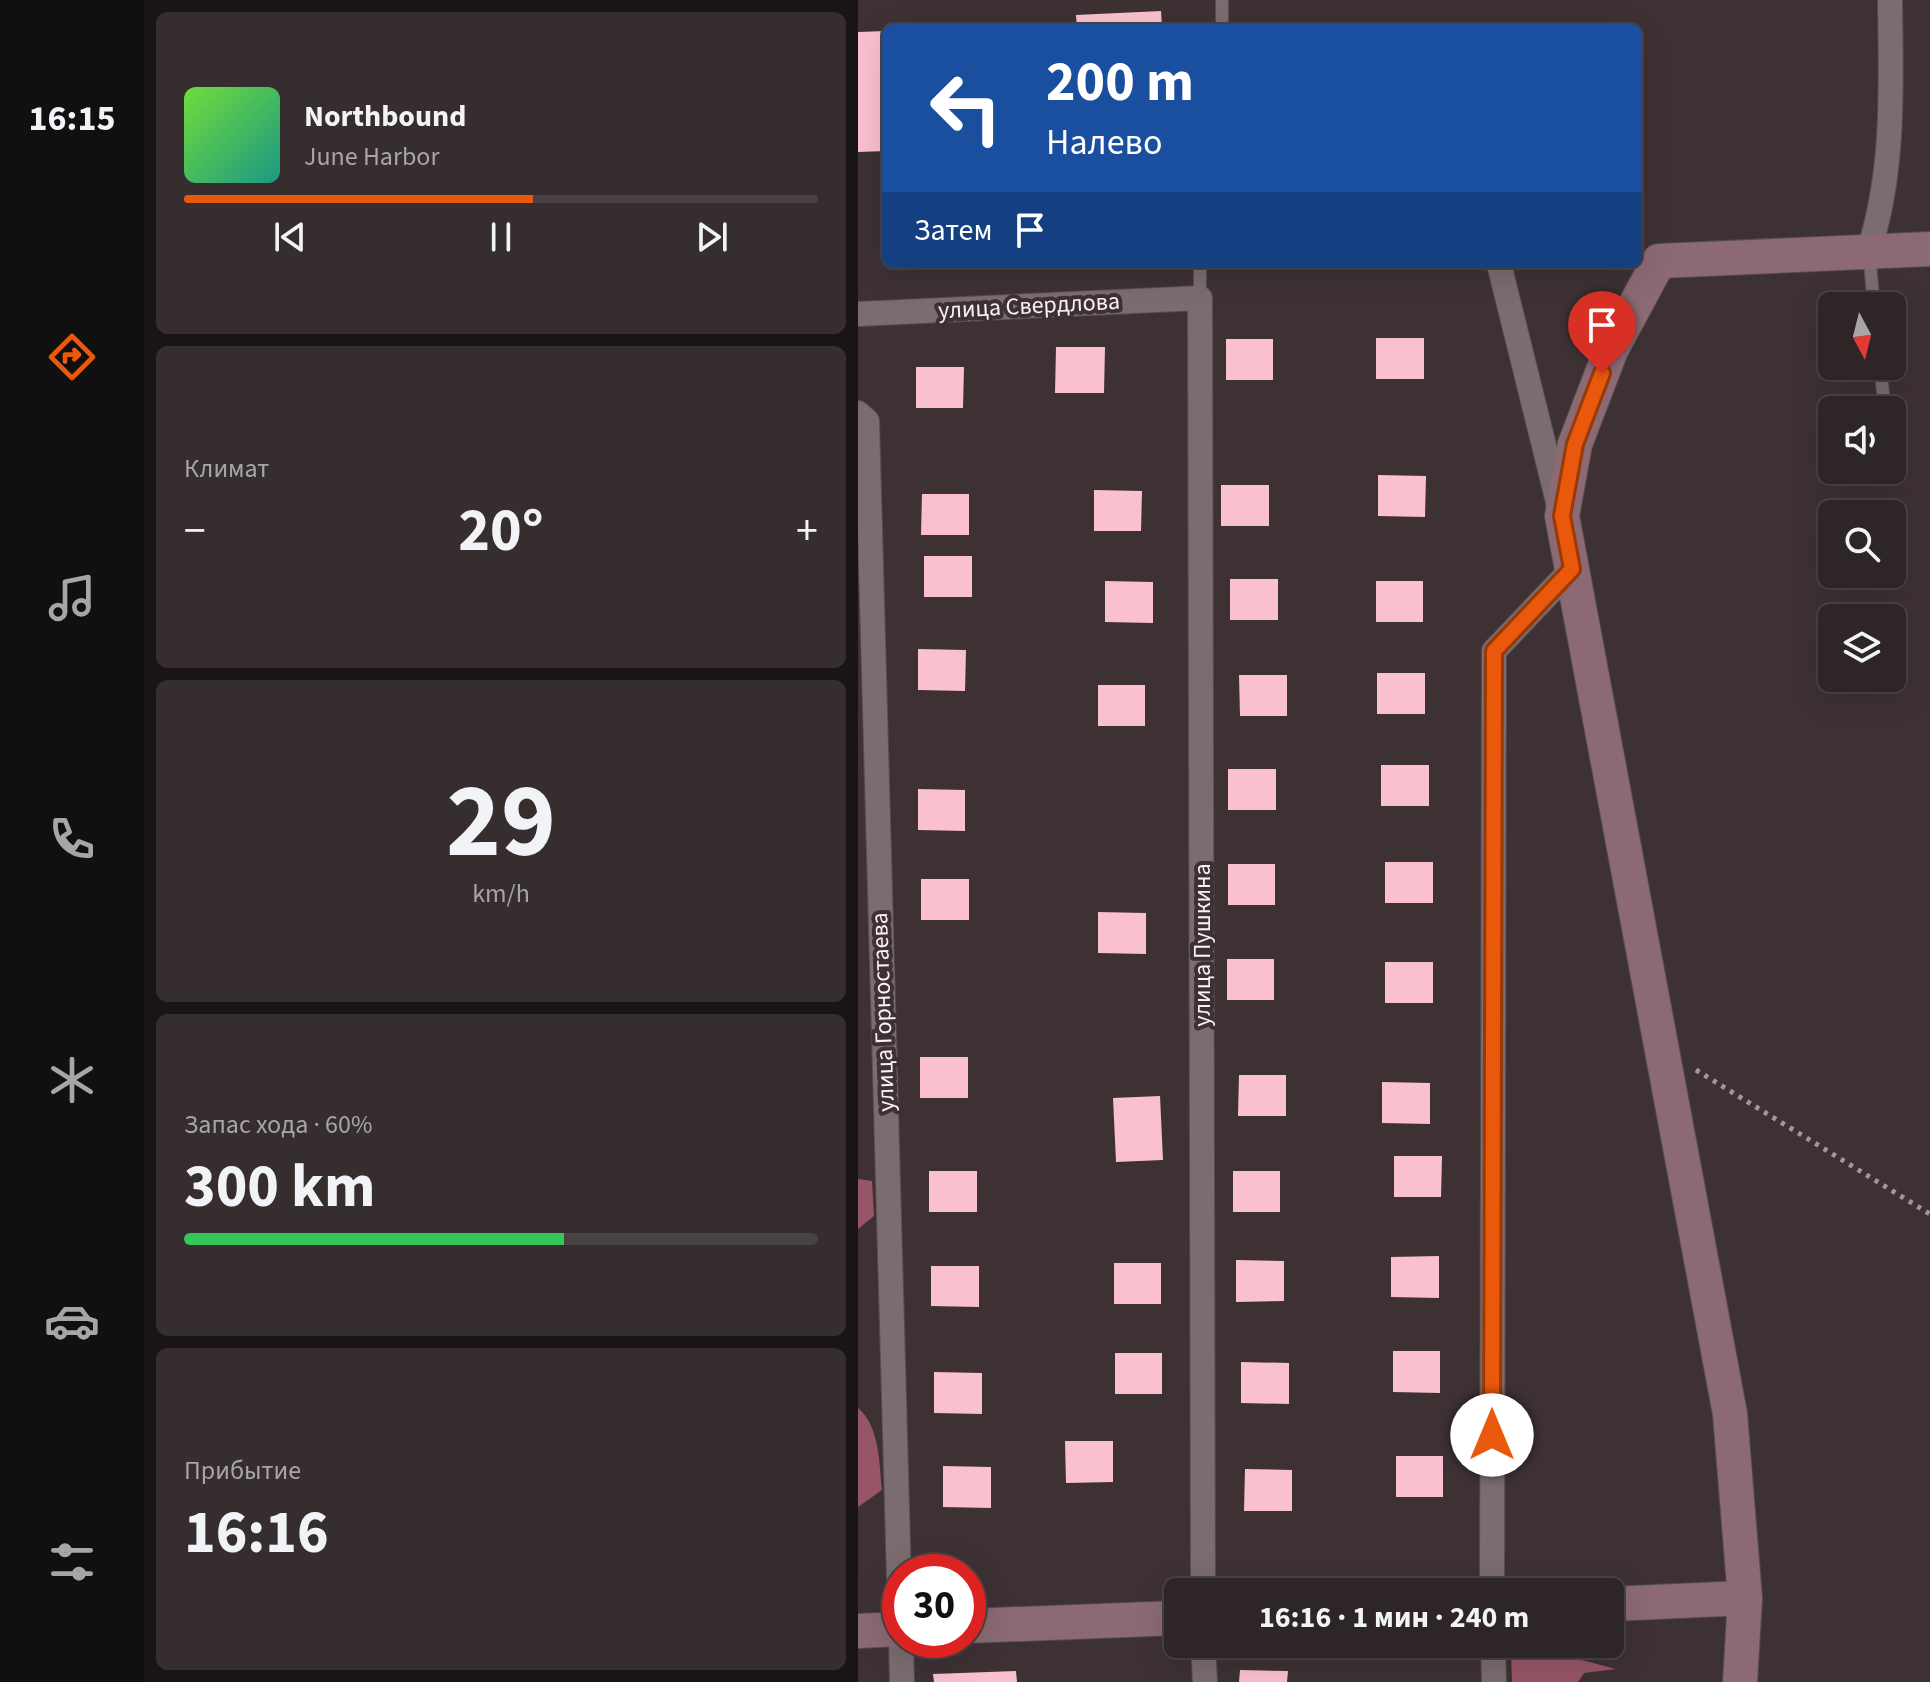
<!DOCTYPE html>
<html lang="ru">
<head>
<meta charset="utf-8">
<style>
  :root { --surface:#2e2527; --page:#362d2f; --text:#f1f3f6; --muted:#a7a5a7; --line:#494244; --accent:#ea580c }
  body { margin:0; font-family:"Source Sans 3",sans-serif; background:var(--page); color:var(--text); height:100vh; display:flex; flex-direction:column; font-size:30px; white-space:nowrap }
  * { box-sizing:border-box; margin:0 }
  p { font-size:26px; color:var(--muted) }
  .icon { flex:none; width:44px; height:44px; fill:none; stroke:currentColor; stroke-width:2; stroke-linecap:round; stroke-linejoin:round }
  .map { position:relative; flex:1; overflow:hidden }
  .details { display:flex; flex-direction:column; gap:12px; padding:12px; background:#191415; width:714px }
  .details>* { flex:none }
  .top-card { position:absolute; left:24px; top:24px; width:760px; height:244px; border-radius:12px; box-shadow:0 8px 32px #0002,0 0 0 2px var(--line); background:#1a4fa0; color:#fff; overflow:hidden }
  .needle { width:52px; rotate:173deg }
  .tools { position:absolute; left:960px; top:292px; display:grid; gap:16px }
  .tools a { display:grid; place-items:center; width:88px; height:88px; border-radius:12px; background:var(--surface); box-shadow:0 8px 32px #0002,0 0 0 2px var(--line); font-size:40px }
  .speed { position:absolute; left:24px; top:1554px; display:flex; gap:16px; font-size:40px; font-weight:700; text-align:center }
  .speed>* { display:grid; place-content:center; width:104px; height:104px; border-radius:50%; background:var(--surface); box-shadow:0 8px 32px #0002,0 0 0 2px var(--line); line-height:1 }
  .speed .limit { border:12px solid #d22; background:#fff; color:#111 }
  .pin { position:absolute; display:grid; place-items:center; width:68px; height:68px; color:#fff; margin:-82px -34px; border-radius:50% 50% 50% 0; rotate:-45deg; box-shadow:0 0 8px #0007 }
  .pin .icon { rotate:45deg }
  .me { position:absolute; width:88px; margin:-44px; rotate:0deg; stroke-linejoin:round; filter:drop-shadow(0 0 6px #0008) }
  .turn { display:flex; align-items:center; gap:28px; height:168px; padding:0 32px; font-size:36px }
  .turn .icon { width:104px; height:104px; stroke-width:2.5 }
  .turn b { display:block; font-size:56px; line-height:68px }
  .then { display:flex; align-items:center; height:76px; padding:0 32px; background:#0003; gap:16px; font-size:30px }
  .big { font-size:60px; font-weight:700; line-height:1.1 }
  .details .widget { flex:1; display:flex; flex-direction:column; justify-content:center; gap:12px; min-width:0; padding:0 28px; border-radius:12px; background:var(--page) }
  .details .dial { align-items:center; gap:0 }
  .dial b { font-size:104px; line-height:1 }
  .song { display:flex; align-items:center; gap:24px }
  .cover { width:96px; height:96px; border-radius:12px; background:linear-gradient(135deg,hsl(100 70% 55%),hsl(170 70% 35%)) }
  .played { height:8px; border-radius:4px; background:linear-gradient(90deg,var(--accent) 55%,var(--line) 55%) }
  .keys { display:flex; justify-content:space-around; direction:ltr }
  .heat { display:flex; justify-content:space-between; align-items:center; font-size:44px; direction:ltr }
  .charge { height:12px; border-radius:6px; background:linear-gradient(90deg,#34c759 60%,var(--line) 0) }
  .trip { position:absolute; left:306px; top:1578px; width:460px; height:80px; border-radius:12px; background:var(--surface); box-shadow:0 8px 32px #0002,0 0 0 2px var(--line); font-weight:700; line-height:80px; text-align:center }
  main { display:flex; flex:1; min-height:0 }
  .tabs { display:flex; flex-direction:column; width:144px; justify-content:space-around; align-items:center; background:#120f10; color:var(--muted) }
  .tabs .icon { width:56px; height:56px }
  .tabs .active { color:var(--accent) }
  .tabs b { font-size:36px; color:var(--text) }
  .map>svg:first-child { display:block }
  .forest { fill:#965668 }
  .building { fill:#fbc0cf }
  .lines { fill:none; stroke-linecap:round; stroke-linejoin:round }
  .service-casing { stroke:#574d50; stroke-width:14 }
  .minor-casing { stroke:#574d50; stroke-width:26 }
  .secondary-casing { stroke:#574d50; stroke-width:36 }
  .path { stroke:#a19699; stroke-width:5; stroke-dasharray:4 6; stroke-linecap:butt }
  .service { stroke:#7a6c6f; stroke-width:12 }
  .minor { stroke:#7a6c6f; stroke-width:24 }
  .secondary { stroke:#8b6a73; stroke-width:34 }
  .route-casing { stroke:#983908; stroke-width:20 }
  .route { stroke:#ea580c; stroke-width:14 }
  .labels { text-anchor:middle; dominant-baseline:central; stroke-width:8; stroke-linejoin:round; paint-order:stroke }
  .street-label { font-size:24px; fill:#faf1f3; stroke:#3d3134 }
</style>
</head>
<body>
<main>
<nav class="tabs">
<b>16:15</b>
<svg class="icon active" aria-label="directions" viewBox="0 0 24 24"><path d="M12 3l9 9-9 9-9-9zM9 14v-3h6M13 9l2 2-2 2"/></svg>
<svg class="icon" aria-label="music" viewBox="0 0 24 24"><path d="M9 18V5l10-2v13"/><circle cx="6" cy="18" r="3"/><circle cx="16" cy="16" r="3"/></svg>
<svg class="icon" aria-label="phone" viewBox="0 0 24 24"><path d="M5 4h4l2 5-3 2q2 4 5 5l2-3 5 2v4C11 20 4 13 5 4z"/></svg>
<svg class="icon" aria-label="climate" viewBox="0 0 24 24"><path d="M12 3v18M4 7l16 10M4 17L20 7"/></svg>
<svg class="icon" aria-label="car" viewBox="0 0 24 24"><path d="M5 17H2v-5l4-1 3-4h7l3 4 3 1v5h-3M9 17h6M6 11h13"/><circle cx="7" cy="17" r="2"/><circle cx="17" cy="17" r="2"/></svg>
<svg class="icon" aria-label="filters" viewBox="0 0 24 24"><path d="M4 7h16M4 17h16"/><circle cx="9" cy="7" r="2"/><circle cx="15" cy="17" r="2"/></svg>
</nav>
<section class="details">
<div class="widget">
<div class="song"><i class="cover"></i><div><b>Northbound</b><p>June Harbor</p></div></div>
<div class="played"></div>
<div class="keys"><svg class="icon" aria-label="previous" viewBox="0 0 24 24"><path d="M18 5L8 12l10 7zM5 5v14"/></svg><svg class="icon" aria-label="pause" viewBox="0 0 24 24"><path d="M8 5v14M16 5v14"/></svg><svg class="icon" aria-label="next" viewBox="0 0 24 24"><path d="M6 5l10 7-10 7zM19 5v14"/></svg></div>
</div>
<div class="widget"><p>Климат</p>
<div class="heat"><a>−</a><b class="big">20°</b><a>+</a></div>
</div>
<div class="widget dial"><b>29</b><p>km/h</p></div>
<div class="widget"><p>Запас хода · 60%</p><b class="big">300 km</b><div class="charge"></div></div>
<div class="widget"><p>Прибытие</p><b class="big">16:16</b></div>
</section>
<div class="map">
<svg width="1072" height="1682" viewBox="0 0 1072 1682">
  <rect width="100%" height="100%" fill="#3d3134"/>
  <g class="forest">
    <polygon points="0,1179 14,1181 16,1216 0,1229"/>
    <path d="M0 1408C22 1427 21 1463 24 1490L0 1507Z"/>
    <polygon points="653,1649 684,1658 712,1657 758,1669 726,1673 720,1682 654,1682"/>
  </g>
  <g class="building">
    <polygon points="303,11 304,28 219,28 218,15"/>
    <polygon points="28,31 28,151 0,152 0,32"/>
    <rect x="518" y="338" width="48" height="41"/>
    <rect x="368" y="339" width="47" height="41"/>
    <polygon points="198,347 247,347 246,393 197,393"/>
    <polygon points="58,367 106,367 105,408 58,408"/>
    <polygon points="520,475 568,476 567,517 520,516"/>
    <rect x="363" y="485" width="48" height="41"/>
    <polygon points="236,490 284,491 283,531 236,531"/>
    <polygon points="64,494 111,494 111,535 63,535"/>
    <rect x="66" y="556" width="48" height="41"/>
    <rect x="372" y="579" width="48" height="41"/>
    <polygon points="247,581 295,582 295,623 247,622"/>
    <rect x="518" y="581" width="47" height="41"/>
    <polygon points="60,649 108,650 107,691 60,690"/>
    <rect x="519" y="673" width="48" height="41"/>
    <polygon points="381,675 429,675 429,716 382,716"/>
    <rect x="240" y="685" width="47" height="41"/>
    <rect x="523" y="765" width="48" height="41"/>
    <rect x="370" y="769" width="48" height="41"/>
    <polygon points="60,789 107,790 107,831 60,830"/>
    <rect x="527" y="862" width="48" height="41"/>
    <rect x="370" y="864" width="47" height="41"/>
    <rect x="63" y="879" width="48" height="41"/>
    <polygon points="240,912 288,913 288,954 240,953"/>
    <rect x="369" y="959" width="47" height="41"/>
    <rect x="527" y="962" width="48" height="41"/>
    <rect x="62" y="1057" width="48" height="41"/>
    <polygon points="381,1075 428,1075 428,1116 380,1116"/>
    <polygon points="524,1082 572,1083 572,1124 524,1123"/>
    <polygon points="302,1096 305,1160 258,1162 255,1098"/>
    <polygon points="536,1156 584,1156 583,1197 536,1197"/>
    <rect x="71" y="1171" width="48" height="41"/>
    <rect x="375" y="1171" width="47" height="41"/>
    <polygon points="581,1256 581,1298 533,1297 533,1257"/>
    <polygon points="378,1260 426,1261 426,1301 378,1302"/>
    <rect x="256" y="1263" width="47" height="41"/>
    <polygon points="73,1266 121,1266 121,1307 73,1306"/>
    <polygon points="535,1351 582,1351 582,1393 535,1392"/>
    <rect x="257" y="1353" width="47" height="41"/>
    <polygon points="383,1362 431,1363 431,1404 383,1403"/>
    <polygon points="76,1372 124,1373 124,1414 76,1413"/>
    <polygon points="207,1441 255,1441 255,1482 208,1483"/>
    <rect x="538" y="1456" width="47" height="41"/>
    <polygon points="85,1466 133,1467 133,1508 85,1507"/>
    <polygon points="387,1469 434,1470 434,1511 386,1511"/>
    <polygon points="382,1670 430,1671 429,1682 381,1682"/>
    <polygon points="158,1671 159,1682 76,1682 75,1674"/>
  </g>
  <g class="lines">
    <defs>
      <g id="service">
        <polyline points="364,28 364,0"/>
        <polyline points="1011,253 1016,306"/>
        <polyline points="342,264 342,298"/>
        <polyline points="1022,366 1027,410"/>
      </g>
      <g id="minor">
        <path d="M1011 250C1037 169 1033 84 1032 0"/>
        <polyline points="641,264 701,506"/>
        <polyline points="0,314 342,298 345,1592"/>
        <polyline points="0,413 9,421 42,1615"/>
        <polyline points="634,1592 636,651 714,569"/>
        <polyline points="43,1640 44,1682"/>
        <polyline points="345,1644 347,1682"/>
        <polyline points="635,1644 636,1682"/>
      </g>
      <g id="secondary">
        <polyline points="752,1604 887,1598"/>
        <polyline points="110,1626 320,1618"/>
        <polyline points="0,1631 42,1629"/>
        <polyline points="882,1682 887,1598 872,1414 704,516 717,444 753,350 801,261 1072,249"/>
      </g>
    </defs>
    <use href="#service" class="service-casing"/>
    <use href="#minor" class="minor-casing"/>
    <use href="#secondary" class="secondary-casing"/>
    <polyline class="path" points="838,1070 1072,1214"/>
    <use href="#service" class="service"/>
    <use href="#minor" class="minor"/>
    <use href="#secondary" class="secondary"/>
  </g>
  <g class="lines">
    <defs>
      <polyline id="route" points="634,1435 636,651 714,569 704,516 717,444 744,373"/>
    </defs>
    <use href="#route" class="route-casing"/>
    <use href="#route" class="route"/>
  </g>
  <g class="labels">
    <g class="street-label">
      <text transform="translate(171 306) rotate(-3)">улица Свердлова</text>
      <text transform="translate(344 945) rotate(-90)">улица Пушкина</text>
      <text transform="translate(25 1012) rotate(-92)">улица Горностаева</text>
    </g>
  </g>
</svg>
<div class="tools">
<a><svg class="needle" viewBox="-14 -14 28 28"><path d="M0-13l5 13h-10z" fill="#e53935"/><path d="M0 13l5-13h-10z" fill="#a7a5a7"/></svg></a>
<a><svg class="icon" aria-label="sound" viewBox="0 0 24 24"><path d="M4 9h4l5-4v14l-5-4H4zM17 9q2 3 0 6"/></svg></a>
<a><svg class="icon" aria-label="search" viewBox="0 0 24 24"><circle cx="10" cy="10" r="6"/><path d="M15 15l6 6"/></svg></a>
<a><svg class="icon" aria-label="layers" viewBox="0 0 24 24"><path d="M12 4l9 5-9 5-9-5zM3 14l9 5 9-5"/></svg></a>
</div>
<div class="speed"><div class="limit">30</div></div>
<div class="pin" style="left:744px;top:373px;background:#d93025"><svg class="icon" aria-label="arrive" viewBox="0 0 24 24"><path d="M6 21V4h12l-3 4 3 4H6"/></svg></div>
<svg class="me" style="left:634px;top:1435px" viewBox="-20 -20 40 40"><circle r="19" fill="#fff"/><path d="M0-13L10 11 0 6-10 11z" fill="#ea580c"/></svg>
<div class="trip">16:16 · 1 мин · 240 m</div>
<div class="top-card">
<div class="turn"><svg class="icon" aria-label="left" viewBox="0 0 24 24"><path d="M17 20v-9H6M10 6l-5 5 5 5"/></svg><div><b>200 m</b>Налево</div></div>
<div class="then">Затем<svg class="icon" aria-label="arrive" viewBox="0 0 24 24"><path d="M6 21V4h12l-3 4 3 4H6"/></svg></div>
</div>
</div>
</main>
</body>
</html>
